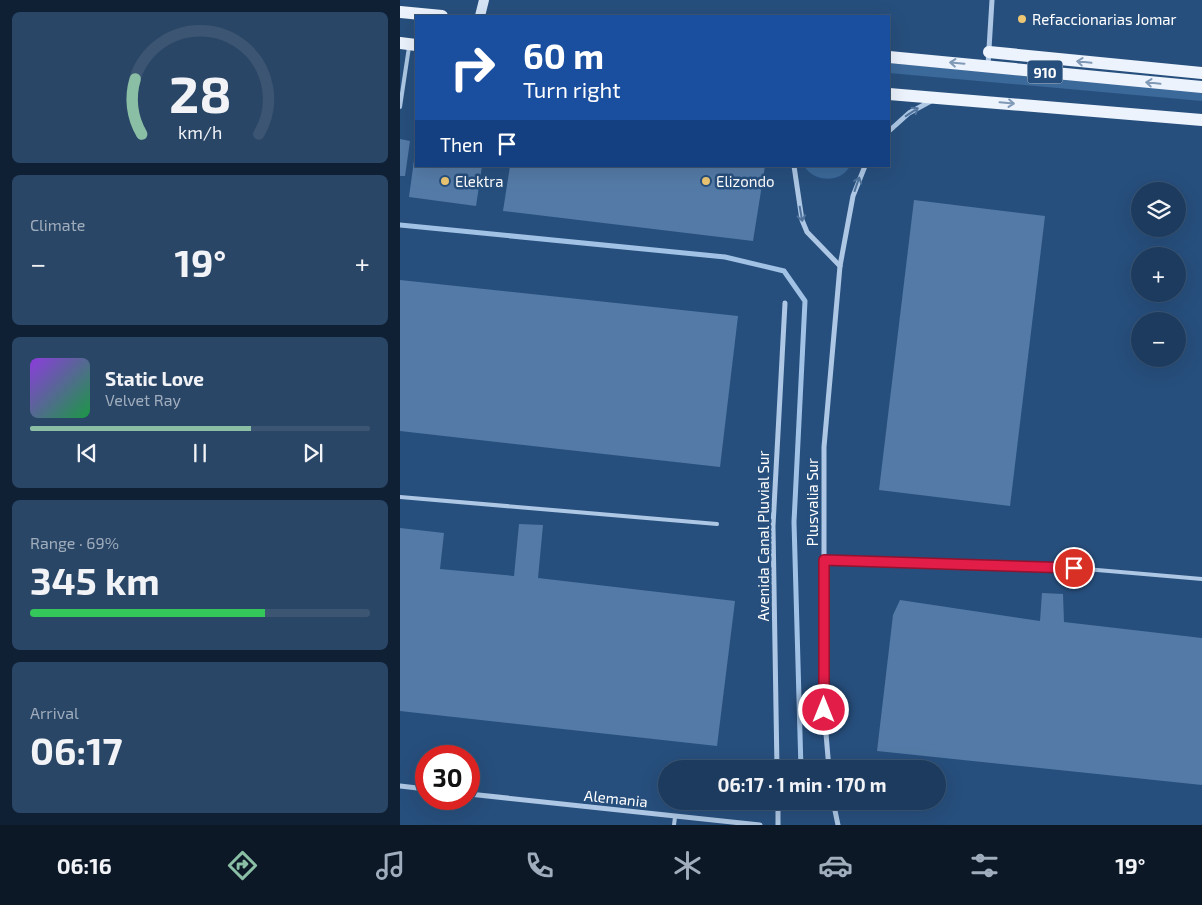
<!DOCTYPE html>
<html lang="en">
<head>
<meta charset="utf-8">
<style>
  :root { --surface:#1d3b5e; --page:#2a4667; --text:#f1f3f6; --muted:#a0adbc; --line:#3b5573; --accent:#8abfa5 }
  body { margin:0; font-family:"Exo 2",sans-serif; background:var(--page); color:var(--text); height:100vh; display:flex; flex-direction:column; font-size:19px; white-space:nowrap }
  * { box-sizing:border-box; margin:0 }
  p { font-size:16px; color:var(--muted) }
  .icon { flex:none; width:28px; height:28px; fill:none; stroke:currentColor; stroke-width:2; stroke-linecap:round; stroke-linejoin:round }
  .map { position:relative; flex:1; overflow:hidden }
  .drawer { display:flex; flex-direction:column; gap:12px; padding:12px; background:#102034; width:400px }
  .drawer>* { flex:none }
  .guide { position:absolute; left:15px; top:15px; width:475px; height:152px; border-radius:0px; box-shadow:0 5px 20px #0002,0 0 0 1px var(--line); background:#1a4fa0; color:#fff; overflow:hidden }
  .tools { position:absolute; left:731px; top:182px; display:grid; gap:10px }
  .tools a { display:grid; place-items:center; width:55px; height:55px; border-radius:50%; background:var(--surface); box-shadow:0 5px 20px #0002,0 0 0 1px var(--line); font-size:25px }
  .speed { position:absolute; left:15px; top:745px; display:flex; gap:10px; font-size:25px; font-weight:700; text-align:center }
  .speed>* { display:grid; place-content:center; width:65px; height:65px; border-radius:50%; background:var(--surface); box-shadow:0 5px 20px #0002,0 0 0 1px var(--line); line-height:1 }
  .speed .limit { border:8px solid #d22; background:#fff; color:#111 }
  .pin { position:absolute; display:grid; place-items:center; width:42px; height:42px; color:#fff; margin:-21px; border:2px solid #fff; border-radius:50%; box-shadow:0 1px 5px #0007 }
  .me { position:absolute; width:55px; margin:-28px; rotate:0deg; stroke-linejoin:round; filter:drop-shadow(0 0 4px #0008) }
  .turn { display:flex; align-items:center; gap:18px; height:105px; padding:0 25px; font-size:22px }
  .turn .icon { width:65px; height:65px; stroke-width:2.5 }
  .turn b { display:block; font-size:35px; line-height:42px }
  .then { display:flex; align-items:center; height:48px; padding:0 25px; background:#0003; gap:10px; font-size:19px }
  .big { font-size:38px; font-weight:700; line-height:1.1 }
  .drawer .card { flex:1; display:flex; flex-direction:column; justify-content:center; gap:8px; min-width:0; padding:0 18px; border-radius:8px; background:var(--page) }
  .drawer .dial { align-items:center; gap:0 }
  .dial svg { height:130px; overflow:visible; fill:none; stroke:var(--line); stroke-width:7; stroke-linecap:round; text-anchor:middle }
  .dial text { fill:var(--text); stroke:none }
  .song { display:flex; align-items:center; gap:15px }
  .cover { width:60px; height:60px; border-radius:8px; background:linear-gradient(135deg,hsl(270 70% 55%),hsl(140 70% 35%)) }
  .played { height:5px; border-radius:2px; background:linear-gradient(90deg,var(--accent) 65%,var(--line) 65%) }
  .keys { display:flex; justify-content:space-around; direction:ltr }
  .heat { display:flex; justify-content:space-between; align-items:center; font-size:28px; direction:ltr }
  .charge { height:8px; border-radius:4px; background:linear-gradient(90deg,#34c759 69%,var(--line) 0) }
  .trip { position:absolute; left:258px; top:760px; width:288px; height:50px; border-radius:25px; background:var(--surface); box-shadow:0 5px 20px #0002,0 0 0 1px var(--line); font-weight:700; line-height:50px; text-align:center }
  .menu { display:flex; height:80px; justify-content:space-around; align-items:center; background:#0c1826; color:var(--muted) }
  .menu .icon { width:35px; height:35px }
  .menu .selected { color:var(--accent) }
  .menu b { font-size:22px; color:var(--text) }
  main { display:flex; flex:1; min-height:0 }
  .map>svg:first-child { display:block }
  .green { fill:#3b699a }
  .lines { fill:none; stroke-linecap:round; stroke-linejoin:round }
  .stream { stroke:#a1c2e5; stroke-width:5 }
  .building { fill:#547ba7 }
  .service { stroke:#adc7e4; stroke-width:4 }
  .minor { stroke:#adc7e4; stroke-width:5 }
  .secondary { stroke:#d5e4f4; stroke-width:10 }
  .primary { stroke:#ecf3fc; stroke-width:12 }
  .oneway { stroke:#8099b6 }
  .oneway2 { stroke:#4f739c }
  .route-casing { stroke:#92132f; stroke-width:12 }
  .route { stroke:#e11d48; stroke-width:9 }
  .poi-dot { fill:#ecc673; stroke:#274f7d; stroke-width:2 }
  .labels { text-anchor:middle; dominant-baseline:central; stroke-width:5; stroke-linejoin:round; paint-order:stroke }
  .shield { fill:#274f7d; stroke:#becad8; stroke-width:1 }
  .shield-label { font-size:14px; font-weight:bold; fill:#fff }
  .poi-label { font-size:15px; fill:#fff; stroke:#274f7d; text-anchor:start }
  .street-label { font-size:15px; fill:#fff; stroke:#274f7d }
</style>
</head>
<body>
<main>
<section class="drawer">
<div class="card dial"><svg viewBox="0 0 100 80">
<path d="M14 69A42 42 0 1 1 86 69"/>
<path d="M14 69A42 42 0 0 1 10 35" stroke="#8abfa5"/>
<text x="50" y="56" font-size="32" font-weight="700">28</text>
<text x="50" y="72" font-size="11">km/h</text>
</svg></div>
<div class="card"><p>Climate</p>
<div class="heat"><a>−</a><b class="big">19°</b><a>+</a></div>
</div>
<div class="card">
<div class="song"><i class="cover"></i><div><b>Static Love</b><p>Velvet Ray</p></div></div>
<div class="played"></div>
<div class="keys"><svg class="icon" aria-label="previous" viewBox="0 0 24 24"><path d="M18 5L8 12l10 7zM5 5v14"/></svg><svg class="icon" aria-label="pause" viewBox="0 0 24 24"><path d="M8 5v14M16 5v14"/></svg><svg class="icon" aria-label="next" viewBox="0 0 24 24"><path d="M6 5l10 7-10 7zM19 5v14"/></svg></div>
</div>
<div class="card"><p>Range · 69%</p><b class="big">345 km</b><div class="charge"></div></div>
<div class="card"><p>Arrival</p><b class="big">06:17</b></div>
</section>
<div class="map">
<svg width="802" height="825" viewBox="0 0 802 825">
  <rect width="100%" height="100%" fill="#274f7d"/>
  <g class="green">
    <polygon points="489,63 802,92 802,101 489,73"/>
    <path d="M404 166H450C440 184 414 182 404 166Z"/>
  </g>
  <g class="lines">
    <polyline class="stream" points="0,225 325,257 384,271 405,301 394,522 401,769"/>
  </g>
  <g class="building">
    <polygon points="0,139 10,141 5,176 0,176"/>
    <polygon points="15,153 16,166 82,166 76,206 9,197"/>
    <polygon points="110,166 365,166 353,241 103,211"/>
    <polygon points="514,200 645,216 610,506 479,490"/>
    <polygon points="0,280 338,316 320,467 0,431"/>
    <polygon points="119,524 143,525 138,578 335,601 317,746 0,711 0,528 44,533 40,569 114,576"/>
    <polygon points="642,593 663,594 664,622 802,638 802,785 477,751 493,615 500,600 640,621"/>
  </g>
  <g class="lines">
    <g class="service">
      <polyline points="0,107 9,47"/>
      <polyline points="0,497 317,524"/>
      <polyline points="424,560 674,568 802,579"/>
      <polyline points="274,825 275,817"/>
    </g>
    <g class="minor">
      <polyline points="588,65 592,0"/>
      <polyline points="489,131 509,113 531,101"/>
      <polyline points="394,166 402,220 407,232 440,266"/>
      <polyline points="377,769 373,526 385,303"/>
      <polyline points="429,769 424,710 424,447 440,266 453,196 465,166"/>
      <polyline points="0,786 26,789"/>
      <polyline points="69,794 360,825"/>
      <polyline points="378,801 378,825"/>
      <polyline points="433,801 438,825"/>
    </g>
    <polyline class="secondary" points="80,16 84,0"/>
    <g class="primary">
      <polyline points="0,12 42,16"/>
      <polyline points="0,43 16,45"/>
      <polyline points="589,52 802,73"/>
      <polyline points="489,57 802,87"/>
      <polyline points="489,94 802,120"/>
    </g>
  </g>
  <defs><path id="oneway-shaft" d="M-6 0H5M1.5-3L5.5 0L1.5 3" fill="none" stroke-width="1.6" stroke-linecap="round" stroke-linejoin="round" transform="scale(1.25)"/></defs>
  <g class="oneway">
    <use href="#oneway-shaft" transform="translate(684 62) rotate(-174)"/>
    <use href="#oneway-shaft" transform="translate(557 63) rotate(-175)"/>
    <use href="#oneway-shaft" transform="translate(753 83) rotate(-174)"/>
    <use href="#oneway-shaft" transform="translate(607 103) rotate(5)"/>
  </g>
  <g class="oneway2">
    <use href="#oneway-shaft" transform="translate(512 112) rotate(-33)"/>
    <use href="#oneway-shaft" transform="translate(457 184) rotate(-71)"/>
    <use href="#oneway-shaft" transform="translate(401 214) rotate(80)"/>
  </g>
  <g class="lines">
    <defs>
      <polyline id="route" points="424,710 424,560 674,568"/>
    </defs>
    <use href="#route" class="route-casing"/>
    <use href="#route" class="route"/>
  </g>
  <g class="poi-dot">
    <circle cx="622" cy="19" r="5"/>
    <circle cx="45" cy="181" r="5"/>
    <circle cx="306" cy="181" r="5"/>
  </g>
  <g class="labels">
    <rect class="shield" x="627.5" y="60.5" width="35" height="23" rx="4"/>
    <g class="shield-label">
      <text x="645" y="72">910</text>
    </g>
    <g class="poi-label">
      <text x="632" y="19">Refaccionarias Jomar</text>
      <text x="55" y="181">Elektra</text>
      <text x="316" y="181">Elizondo</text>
    </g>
    <g class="street-label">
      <text transform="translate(412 502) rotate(-90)">Plusvalia Sur</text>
      <text transform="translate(363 536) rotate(-90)">Avenida Canal Pluvial Sur</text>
      <text transform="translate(216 798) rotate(6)">Alemania</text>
    </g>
  </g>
</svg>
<div class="tools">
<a><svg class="icon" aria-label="layers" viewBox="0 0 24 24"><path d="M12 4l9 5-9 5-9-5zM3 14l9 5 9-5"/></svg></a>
<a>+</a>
<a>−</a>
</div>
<div class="speed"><div class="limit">30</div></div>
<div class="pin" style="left:674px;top:568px;background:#d93025"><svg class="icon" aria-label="arrive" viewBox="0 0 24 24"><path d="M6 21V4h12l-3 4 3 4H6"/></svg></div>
<svg class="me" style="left:424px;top:710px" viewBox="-20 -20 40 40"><circle r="17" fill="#e11d48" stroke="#fff" stroke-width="3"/><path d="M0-11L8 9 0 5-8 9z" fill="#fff"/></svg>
<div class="trip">06:17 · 1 min · 170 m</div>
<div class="guide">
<div class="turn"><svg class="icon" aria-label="right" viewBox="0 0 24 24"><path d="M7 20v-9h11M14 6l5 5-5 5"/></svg><div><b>60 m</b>Turn right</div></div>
<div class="then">Then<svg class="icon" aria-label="arrive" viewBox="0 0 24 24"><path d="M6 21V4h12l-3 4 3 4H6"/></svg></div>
</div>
</div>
</main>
<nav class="menu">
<b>06:16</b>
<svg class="icon selected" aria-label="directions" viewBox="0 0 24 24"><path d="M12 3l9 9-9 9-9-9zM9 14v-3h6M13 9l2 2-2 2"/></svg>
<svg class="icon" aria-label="music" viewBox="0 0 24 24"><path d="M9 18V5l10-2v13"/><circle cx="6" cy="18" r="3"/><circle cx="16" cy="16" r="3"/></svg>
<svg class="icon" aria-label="phone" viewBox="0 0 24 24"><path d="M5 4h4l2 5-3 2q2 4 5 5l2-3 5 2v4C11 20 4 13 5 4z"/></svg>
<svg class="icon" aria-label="climate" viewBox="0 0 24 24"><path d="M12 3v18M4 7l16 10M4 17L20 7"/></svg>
<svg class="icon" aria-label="car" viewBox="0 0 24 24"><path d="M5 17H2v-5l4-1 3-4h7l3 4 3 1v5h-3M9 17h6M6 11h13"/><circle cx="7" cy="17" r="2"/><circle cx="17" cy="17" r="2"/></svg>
<svg class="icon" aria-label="filters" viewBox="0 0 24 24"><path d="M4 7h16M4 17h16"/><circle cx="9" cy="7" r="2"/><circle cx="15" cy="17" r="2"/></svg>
<b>19°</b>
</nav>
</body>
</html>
